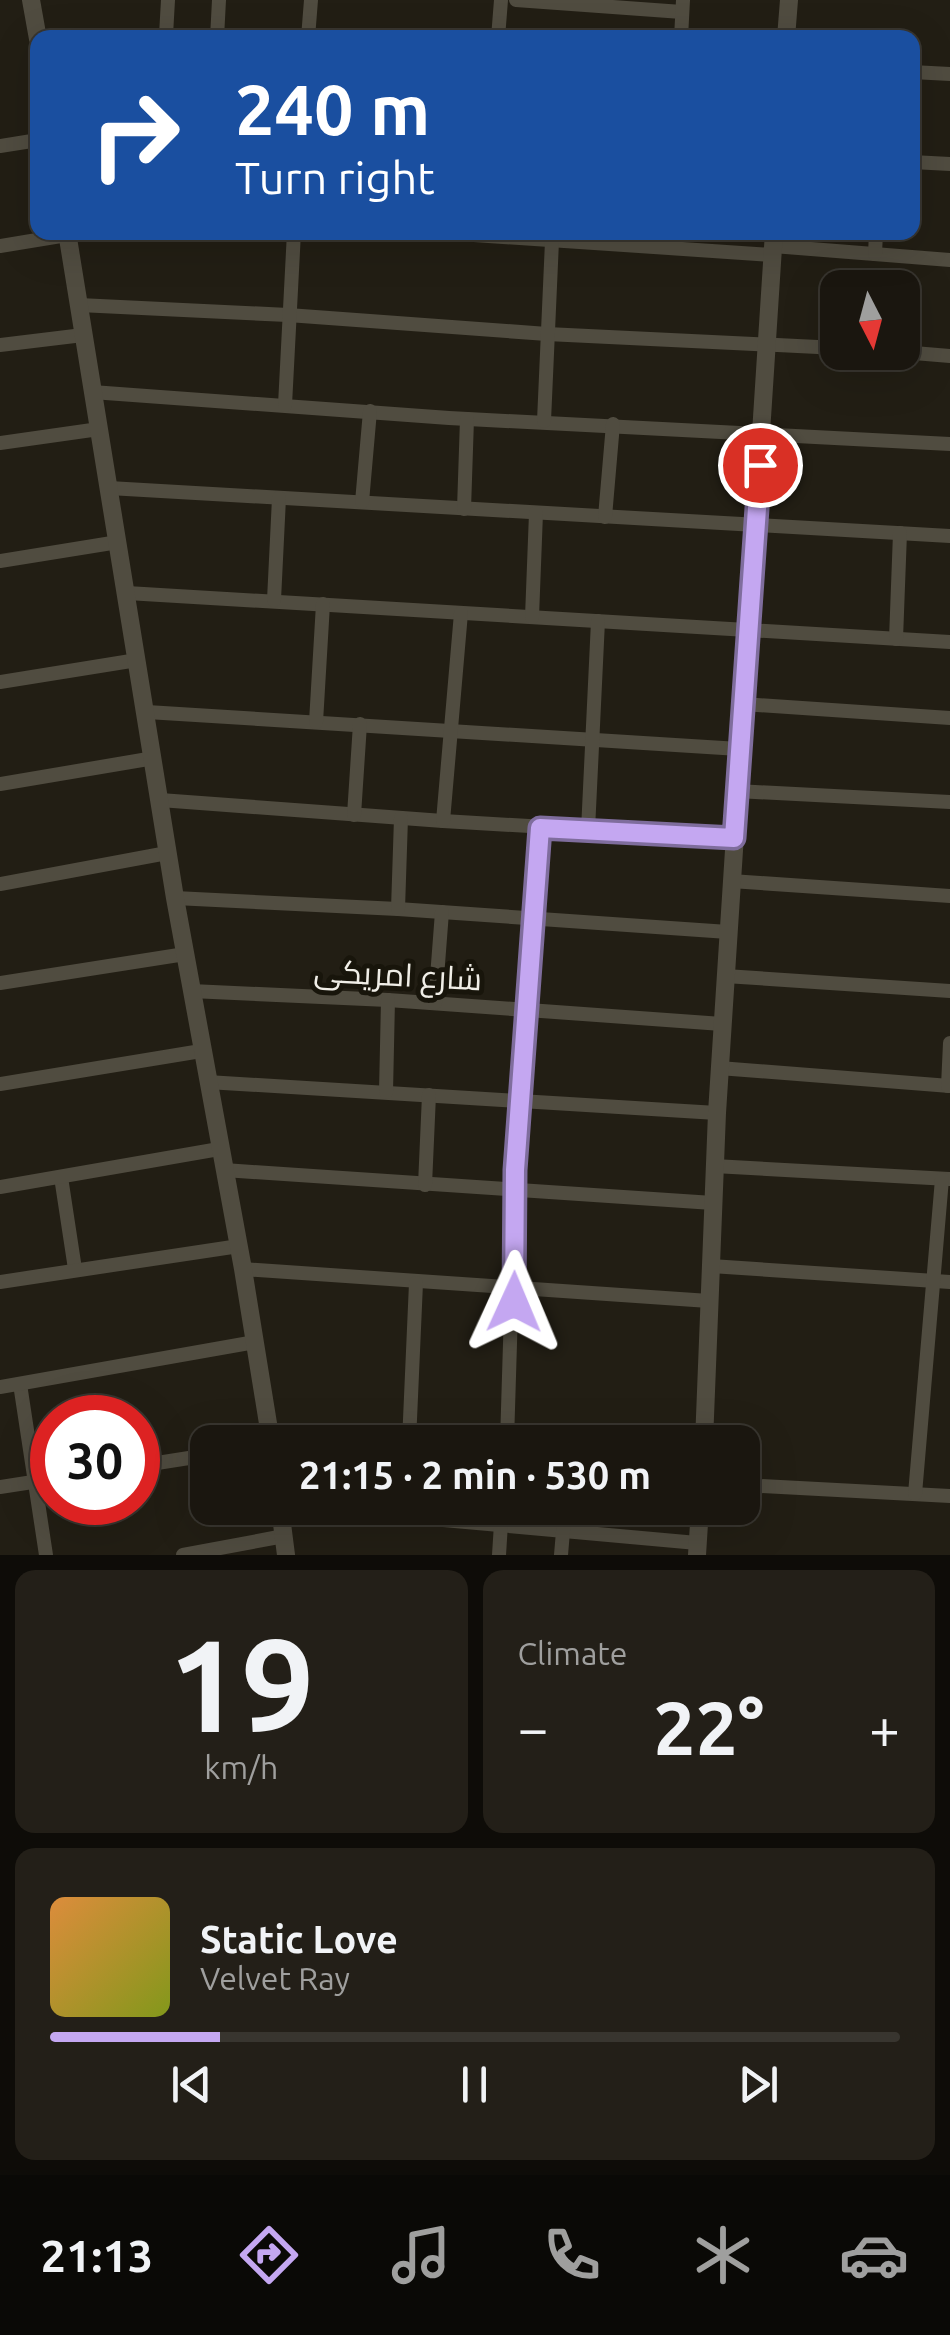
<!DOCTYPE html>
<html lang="en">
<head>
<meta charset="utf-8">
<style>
  :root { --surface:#1a160f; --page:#231f18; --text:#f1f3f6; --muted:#9f9f9e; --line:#38352f; --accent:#c4a7f1 }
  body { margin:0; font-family:Ubuntu,Cairo,sans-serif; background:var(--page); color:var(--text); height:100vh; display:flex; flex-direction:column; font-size:38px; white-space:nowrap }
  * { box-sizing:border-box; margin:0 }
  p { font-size:32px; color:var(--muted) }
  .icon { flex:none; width:55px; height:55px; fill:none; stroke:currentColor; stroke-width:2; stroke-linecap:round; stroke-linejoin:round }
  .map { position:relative; height:1555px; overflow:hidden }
  .details { display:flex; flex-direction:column; gap:15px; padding:15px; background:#0e0c08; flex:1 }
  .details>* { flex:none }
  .top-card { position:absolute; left:30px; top:30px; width:890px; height:210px; border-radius:20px; box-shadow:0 10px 40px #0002,0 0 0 2px var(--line); background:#1a4fa0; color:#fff; overflow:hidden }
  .needle { width:65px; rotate:174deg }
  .buttons { position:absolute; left:820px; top:270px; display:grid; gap:20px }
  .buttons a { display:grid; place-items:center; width:100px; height:100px; border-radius:20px; background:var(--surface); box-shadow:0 10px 40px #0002,0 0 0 2px var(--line); font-size:50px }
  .speed { position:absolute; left:30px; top:1395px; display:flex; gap:20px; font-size:50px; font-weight:700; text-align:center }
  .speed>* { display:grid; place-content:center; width:130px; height:130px; border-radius:50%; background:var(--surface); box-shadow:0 10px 40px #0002,0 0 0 2px var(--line); line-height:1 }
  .speed .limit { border:15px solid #d22; background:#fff; color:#111 }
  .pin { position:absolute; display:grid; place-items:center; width:85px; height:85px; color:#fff; margin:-42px; border:5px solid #fff; border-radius:50%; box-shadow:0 2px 10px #0007 }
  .me { position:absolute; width:110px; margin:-55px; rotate:1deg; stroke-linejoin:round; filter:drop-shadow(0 0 8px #0008) }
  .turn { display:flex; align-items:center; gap:35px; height:210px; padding:0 40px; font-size:45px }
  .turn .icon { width:130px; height:130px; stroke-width:2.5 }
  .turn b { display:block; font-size:70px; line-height:85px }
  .big { font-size:75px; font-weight:700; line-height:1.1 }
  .details .tile { flex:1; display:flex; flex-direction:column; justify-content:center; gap:15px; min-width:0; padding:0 35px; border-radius:20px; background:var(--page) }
  .details .dial { align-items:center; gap:0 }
  .dial b { font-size:130px; line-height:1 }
  .song { display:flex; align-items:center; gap:30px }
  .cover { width:120px; height:120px; border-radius:15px; background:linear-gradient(135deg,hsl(30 70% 55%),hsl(70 70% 35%)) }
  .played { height:10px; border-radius:5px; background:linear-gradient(90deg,var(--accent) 20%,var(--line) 20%) }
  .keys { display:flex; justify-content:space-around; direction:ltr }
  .heat { display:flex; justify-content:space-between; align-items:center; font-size:55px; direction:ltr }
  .details .tiles { flex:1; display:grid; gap:15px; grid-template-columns:1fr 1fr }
  .tile:last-child { grid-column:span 2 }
  .trip { position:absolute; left:190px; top:1425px; width:570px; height:100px; border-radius:20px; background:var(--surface); box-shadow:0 10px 40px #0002,0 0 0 2px var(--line); font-weight:700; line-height:100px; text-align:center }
  .tabs { display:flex; height:160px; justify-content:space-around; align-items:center; background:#0a0906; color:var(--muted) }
  .tabs .icon { width:70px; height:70px }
  .tabs .current { color:var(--accent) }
  .tabs b { font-size:45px; color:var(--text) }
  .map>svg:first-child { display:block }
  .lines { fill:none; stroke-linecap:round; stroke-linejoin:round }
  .street { stroke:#504c40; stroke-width:14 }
  .secondary { stroke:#504c40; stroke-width:18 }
  .route-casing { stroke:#7f6d9d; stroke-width:25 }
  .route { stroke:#c4a7f1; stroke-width:18 }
  .labels { text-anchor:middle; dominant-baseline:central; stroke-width:10; stroke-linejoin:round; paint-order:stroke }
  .street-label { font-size:32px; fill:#f0eee7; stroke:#18150b }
</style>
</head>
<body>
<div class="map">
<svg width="950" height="1555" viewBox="0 0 950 1555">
  <rect width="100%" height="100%" fill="#221e14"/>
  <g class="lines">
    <g class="street">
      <polyline points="168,0 166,35 211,38"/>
      <polyline points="516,0 682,12"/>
      <polyline points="217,38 219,0"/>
      <polyline points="308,38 311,0"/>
      <polyline points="498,38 501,0"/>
      <polyline points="681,38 683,0"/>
      <polyline points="912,72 950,74"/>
      <polyline points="0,146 38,140"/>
      <polyline points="912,162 950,164"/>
      <polyline points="430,232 773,255"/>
      <polyline points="0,246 67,235"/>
      <polyline points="773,246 950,260"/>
      <polyline points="875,254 876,232"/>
      <polyline points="79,305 288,315 547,334 838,348"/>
      <polyline points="0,345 83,335"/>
      <polyline points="902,352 950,356"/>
      <polyline points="92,392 449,418 950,444"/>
      <polyline points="285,405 294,232"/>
      <polyline points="544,421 552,241"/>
      <polyline points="0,443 99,429"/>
      <polyline points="109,488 950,536"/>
      <polyline points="362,502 370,411"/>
      <polyline points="464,509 467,419"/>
      <polyline points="605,517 613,424"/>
      <polyline points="0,561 118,542"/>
      <polyline points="127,593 950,642"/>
      <polyline points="274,600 279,498"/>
      <polyline points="532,617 536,513"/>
      <polyline points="896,639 900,533"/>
      <polyline points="0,682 137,660"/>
      <polyline points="743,704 950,718"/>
      <polyline points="147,712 739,749"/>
      <polyline points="316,722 323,604"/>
      <polyline points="0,784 154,758"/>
      <polyline points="737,791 950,802"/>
      <polyline points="160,800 443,821 734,838"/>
      <polyline points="354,815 360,724"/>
      <polyline points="443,821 461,613"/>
      <polyline points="588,830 598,621"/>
      <polyline points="731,881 950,896"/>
      <polyline points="0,884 167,853"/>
      <polyline points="175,898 398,909 728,932"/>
      <polyline points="398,909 401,818"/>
      <polyline points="725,976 950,991"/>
      <polyline points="0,983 185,954"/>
      <polyline points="191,991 388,1000 722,1024"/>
      <polyline points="435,1003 442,912"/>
      <polyline points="719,1068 950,1086"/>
      <polyline points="207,1082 717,1113"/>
      <polyline points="0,1084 201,1051"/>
      <polyline points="948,1086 950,1043"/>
      <polyline points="386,1092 388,1000"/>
      <polyline points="714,1166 949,1179"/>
      <polyline points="224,1170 713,1203"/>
      <polyline points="61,1177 75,1269"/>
      <polyline points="425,1185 429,1095"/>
      <polyline points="0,1187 219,1149"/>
      <polyline points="711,1266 950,1282"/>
      <polyline points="243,1269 709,1301"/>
      <polyline points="0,1282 239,1246"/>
      <polyline points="20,1384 46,1555"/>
      <polyline points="0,1387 255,1342"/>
      <polyline points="508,1435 601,1442"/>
      <polyline points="409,1442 416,1283"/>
      <polyline points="507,1442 515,1179 540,828"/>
      <polyline points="138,1466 208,1455"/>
      <polyline points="742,1485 950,1496"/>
      <polyline points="0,1487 52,1479"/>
      <polyline points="915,1494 942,1179"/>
      <polyline points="310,1508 697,1543"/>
      <polyline points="183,1555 284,1536"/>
      <polyline points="499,1555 502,1508"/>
      <polyline points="561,1555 565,1508"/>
    </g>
    <g class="secondary">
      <polyline points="31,0 38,39"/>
      <polyline points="786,38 789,0"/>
      <polyline points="67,232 175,898 243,1269 271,1442"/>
      <polyline points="704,1442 717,1113 774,232"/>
      <polyline points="280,1508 286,1555"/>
      <polyline points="697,1555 700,1508"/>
    </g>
  </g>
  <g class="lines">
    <defs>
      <polyline id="route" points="514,1302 515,1170 540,828 734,838 760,465"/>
    </defs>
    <use href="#route" class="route-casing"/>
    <use href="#route" class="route"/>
  </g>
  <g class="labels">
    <g class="street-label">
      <text transform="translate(398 974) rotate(3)">شارع امريكى</text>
    </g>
  </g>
</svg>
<div class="buttons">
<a><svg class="needle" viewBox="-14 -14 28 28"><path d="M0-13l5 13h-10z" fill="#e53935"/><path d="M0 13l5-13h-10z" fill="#9f9f9e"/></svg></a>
</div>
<div class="speed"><div class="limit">30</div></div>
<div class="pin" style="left:760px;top:465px;background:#d93025"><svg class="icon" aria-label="arrive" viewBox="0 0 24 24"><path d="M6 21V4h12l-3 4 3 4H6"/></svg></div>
<svg class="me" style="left:514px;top:1302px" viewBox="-20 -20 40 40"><path d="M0-17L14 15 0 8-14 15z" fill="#c4a7f1" stroke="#fff" stroke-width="4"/></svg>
<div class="trip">21:15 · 2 min · 530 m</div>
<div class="top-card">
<div class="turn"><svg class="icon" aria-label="right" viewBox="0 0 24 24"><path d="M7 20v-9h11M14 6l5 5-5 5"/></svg><div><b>240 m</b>Turn right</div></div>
</div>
</div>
<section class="details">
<div class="tiles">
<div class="tile dial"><b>19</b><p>km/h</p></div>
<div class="tile"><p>Climate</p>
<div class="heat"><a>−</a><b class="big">22°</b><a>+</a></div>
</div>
<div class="tile">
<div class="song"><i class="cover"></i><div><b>Static Love</b><p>Velvet Ray</p></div></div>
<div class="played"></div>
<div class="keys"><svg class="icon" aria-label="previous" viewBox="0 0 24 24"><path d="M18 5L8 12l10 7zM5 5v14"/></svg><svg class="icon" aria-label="pause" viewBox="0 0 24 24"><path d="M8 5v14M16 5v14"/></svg><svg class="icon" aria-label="next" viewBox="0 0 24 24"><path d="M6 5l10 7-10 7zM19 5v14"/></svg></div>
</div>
</div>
</section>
<nav class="tabs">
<b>21:13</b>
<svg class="icon current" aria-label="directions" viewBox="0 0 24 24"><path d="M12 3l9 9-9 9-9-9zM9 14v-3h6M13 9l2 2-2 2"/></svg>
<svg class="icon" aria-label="music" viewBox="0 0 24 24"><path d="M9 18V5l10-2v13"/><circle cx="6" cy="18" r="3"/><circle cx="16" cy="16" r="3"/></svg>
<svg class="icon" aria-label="phone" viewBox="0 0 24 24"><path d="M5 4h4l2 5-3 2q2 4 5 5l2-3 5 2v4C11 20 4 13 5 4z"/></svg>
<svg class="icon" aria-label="climate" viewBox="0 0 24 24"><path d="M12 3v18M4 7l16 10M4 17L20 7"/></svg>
<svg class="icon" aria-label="car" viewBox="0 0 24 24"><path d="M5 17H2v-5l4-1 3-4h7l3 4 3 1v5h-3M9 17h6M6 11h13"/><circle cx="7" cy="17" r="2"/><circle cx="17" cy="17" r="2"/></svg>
</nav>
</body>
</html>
